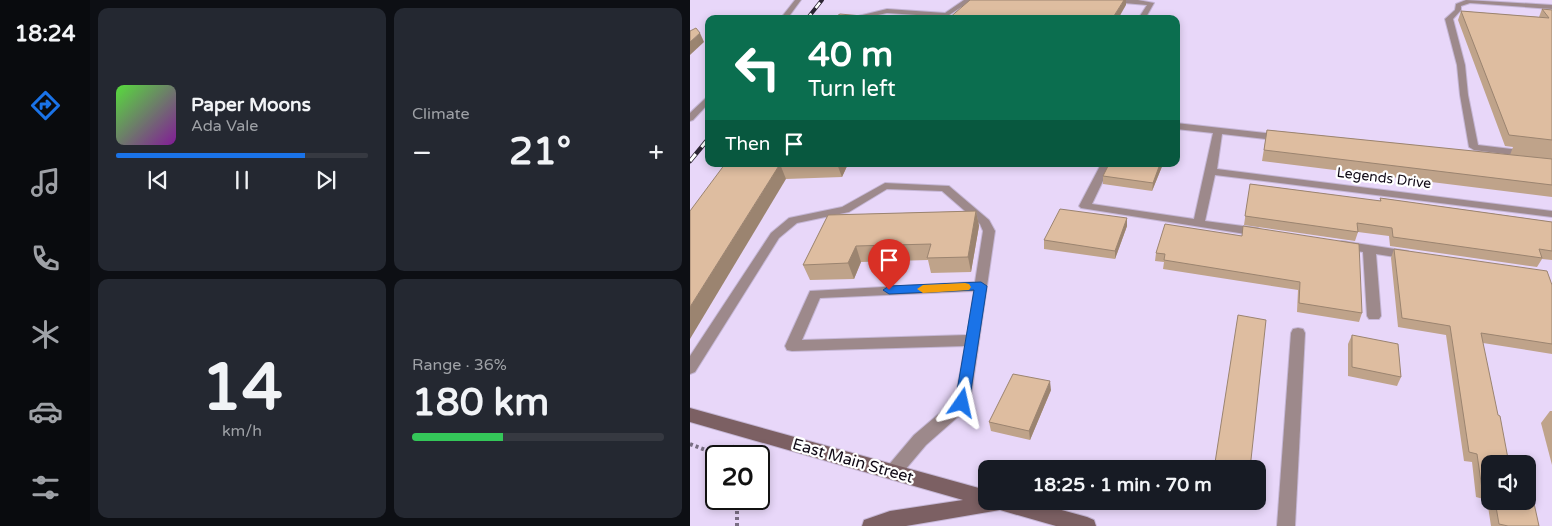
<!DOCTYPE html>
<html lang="en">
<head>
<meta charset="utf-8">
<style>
  :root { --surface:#171b24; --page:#242831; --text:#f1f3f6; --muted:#9ea1a6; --line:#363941; --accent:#1a73e8 }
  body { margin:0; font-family:"Varela Round",sans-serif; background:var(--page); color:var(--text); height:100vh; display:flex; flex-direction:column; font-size:19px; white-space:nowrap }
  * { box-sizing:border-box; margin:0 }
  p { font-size:16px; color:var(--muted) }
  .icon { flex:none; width:28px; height:28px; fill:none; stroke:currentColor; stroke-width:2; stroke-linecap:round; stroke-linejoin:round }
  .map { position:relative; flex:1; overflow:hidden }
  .side { display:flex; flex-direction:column; gap:8px; padding:8px; background:#0d0f14; width:600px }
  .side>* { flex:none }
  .top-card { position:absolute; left:15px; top:15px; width:475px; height:152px; border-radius:10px; box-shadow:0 2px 8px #0003; background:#0b6e4f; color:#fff; overflow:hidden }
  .fabs { position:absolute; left:791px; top:455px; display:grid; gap:10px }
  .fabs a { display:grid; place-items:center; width:55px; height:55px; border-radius:10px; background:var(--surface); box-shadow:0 2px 8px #0003; font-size:25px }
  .speed { position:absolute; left:15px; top:445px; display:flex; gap:10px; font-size:25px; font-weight:700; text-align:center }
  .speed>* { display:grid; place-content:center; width:65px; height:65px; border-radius:50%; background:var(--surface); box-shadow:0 2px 8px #0003; line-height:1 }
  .speed .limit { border:2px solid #111; border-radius:8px; background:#fff; color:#111 }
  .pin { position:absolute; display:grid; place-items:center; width:42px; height:42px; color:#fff; margin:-51px -21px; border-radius:50% 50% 50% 0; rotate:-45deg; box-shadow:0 0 5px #0007 }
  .pin .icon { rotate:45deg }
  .me { position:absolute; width:55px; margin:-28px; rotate:11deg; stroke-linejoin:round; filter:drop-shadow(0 0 4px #0008) }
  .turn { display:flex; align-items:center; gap:18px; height:105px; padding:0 20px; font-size:22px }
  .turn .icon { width:65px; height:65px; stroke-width:2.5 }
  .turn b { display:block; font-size:35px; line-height:42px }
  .then { display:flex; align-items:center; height:48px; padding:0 20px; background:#0003; gap:10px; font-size:19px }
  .big { font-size:38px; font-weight:800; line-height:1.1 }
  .side .tile { flex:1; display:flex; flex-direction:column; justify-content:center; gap:8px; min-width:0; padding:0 18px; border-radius:10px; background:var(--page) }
  .side .dial { align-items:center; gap:0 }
  .dial b { font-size:65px; line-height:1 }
  .song { display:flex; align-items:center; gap:15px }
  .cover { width:60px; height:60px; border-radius:8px; background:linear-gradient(135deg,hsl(110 70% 55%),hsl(290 70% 35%)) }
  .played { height:5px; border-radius:2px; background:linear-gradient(90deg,var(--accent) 75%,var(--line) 75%) }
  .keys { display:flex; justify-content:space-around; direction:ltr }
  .heat { display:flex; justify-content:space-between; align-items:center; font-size:28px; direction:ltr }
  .charge { height:8px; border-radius:4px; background:linear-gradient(90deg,#34c759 36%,var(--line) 0) }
  .side .tiles { flex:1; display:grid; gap:8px; grid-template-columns:repeat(2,1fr) }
  .trip { position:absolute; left:288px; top:460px; width:288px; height:50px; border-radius:10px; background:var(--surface); box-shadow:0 2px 8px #0003; font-weight:800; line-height:50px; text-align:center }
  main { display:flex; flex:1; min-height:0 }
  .tabs { display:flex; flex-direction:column; width:90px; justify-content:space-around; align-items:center; background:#090b0e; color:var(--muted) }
  .tabs .icon { width:35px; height:35px }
  .tabs .selected { color:var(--accent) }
  .tabs b { font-size:22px; color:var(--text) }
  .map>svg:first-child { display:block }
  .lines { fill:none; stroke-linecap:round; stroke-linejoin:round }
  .service-casing { stroke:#c5b6d5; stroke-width:2 }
  .minor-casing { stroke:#c5b6d5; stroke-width:2 }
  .tertiary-casing { stroke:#c5b6d5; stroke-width:2 }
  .secondary-casing { stroke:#c5b6d5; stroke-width:2 }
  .path { stroke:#796e84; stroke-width:4; stroke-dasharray:3 3; stroke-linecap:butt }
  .service { fill:#9d898b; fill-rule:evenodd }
  .minor { fill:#9d898b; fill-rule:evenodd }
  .tertiary { fill:#9d898b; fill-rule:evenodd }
  .secondary { fill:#7c6063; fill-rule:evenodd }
  .rail-far1-casing { stroke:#2b2432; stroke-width:4 }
  .rail-casing { stroke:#2b2432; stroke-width:4.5 }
  .rail-far1 { stroke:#fff; stroke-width:2.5; stroke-dasharray:7; stroke-linecap:butt }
  .rail { stroke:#fff; stroke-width:3; stroke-dasharray:9; stroke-linecap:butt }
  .wall { fill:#bfa38a }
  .shaded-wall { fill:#9b8470 }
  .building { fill:#debda0; stroke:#9b8470 }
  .route { fill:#1a73e8; stroke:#114b97 }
  .slow { fill:#f59e0b }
  .labels { text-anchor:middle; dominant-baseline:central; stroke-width:4.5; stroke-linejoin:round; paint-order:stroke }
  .street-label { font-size:14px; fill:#100a16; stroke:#fff }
  .near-street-label { font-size:16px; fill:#100a16; stroke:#fff }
</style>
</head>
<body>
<main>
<nav class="tabs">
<b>18:24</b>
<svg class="icon selected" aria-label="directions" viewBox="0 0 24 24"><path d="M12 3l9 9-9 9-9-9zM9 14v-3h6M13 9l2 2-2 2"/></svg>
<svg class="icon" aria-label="music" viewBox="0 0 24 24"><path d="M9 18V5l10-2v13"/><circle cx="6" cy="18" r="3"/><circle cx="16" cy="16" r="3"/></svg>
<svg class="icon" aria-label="phone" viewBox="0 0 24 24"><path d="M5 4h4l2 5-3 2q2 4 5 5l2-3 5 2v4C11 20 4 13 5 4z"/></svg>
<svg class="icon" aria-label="climate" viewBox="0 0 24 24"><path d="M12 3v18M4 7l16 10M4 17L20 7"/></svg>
<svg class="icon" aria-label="car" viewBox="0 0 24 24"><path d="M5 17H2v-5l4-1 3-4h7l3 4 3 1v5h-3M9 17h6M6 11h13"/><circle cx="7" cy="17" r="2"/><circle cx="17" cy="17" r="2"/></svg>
<svg class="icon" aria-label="filters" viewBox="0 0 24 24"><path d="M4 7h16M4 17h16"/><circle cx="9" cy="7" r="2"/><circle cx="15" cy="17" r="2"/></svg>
</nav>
<section class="side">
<div class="tiles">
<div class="tile">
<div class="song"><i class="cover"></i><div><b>Paper Moons</b><p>Ada Vale</p></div></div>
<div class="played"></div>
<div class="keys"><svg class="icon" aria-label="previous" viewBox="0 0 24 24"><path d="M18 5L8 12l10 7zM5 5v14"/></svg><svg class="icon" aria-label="pause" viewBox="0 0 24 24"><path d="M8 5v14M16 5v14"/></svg><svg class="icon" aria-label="next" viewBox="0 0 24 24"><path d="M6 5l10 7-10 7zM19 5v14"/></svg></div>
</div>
<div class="tile"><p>Climate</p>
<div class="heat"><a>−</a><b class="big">21°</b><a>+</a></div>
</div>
<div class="tile dial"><b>14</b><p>km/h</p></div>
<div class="tile"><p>Range · 36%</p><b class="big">180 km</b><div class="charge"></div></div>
</div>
</section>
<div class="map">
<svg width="862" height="526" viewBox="0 0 862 526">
  <rect width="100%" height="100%" fill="#e8d7f9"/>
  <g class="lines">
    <defs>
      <g id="service">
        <polygon points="274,0 282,0 256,17 197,13 170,19 156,19 197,9 255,13"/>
        <polygon points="419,0 448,0 464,3 455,19 448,19 457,5 422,2"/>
        <polygon points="776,0 862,5 862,9 780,3 771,6 771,10 763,19 775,65 778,95 788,145 862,154 862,160 784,150 779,147 770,95 767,65 755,19 765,10 766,4"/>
        <path d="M195 183 259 186 299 220 305 231 280 403 278 408 236 445 209 477 203 480 197 477 194 472 197 467 224 435 265 400 275 346 102 351 97 350 95 346 120 291 285 282 293 231 290 224 252 191 197 189 159 212 107 223 89 238 5 372 0 374V356L81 233 99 218 152 207ZM284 291 277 335 112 340 130 298Z"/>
        <polygon points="608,328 613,329 615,333 605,526 587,526 601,333 603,329"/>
      </g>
      <g id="minor">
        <polygon points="486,123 593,135 598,138 593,141 532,134 527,169 862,211 862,217 525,175 515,221 568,228 574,232 572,235 568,236 391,208 389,206 411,164 421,164 402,204 504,219 523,133 486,129"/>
        <polygon points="652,241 718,251 724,255 718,259 686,254 691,316 689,319 679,319 677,316 673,252 648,248 646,245 648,242"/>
      </g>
      <g id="tertiary">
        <polygon points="105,0 111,0 97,19 90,19"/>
        <polygon points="19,95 19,103 3,120 0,121 0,113"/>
      </g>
      <polygon id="secondary" points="0,408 296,490 296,501 339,501 397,517 404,520 406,526 366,526 310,510 216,526 172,526 174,520 200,511 273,500 0,422"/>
    </defs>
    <use href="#service" class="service-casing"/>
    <use href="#minor" class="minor-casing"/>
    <use href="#tertiary" class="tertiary-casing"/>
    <use href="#secondary" class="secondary-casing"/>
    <g class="path">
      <polyline points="0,444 31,456"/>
      <polyline points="37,456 45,446"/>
      <polyline points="47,499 47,526"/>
    </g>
    <use href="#service" class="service"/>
    <use href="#minor" class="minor"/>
    <use href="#tertiary" class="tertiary"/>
    <use href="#secondary" class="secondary"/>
    <defs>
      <polyline id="rail-far1" points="117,19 132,0"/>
      <polyline id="rail" points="0,161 19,138"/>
    </defs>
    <use href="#rail-far1" class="rail-far1-casing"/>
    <use href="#rail" class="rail-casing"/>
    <use href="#rail-far1" class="rail-far1"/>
    <use href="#rail" class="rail"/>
  </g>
  <g class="wall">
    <polygon points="852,9 862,10 862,197 572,161 577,130 820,155 823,147 815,146 768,20 771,11 849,17"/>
    <polygon points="35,164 158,164 152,177 96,179"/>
    <polygon points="419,164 473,164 462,191 413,184 413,176"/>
    <polygon points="560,184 690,201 690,198 862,222 862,260 852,259 847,267 700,246 699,236 668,232 665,241 554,225"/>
    <polygon points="286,211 289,226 281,272 241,273 238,260 171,262 164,279 120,280 113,265 138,215"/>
    <polygon points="437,218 437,226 425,259 354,249 354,240"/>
    <polygon points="552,236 672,313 669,322 607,312 608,290 473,269 474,262 465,261 466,253"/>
    <polygon points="704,249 862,285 862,354 793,343 800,464 800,501 838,501 849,526 801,526 797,500 786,497 782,462 774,461 756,335 708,327 701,258"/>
    <polygon points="662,335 711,377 707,386 658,376 658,344"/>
    <polygon points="361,390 340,440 301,431 299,422"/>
    <polygon points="860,411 862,411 862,465 851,423"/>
  </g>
  <g class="shaded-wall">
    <polygon points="434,0 436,0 436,5 428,19 422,19"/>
    <polygon points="10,33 14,42 0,55 0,42"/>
    <polygon points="90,164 96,179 0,339 0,307"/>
    <polygon points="147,164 158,164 152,177"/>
    <polygon points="470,164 473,164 462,191 463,183"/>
    <polygon points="286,211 289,226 281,272 278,257"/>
    <polygon points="437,218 437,226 425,259 425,251"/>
    <polygon points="166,246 171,262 164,279 158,263"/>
    <polygon points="360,381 361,390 340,440 339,431"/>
  </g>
  <g class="building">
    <polygon points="280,0 434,0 422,19 258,19"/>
    <polygon points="852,9 862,10 862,140 819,135 771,11 859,18"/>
    <polygon points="150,14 205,19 142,19"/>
    <polygon points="6,28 10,33 0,42 0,31"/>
    <polygon points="577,130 862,159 862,185 574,150"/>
    <polygon points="35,164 99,164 90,164 0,307 0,211"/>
    <polygon points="419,164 470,164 463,183 413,176"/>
    <polygon points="560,184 691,201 690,198 862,222 862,251 849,249 852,258 703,237 702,228 667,223 668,232 555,216"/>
    <polygon points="370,209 437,218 425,251 354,240"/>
    <polygon points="286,211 278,257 237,258 241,244 166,246 158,263 113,265 138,215"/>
    <polygon points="475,224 552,236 553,226 669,244 672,313 609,303 610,282 474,260 475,254 466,253"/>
    <polygon points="704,249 857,271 862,285 862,344 791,333 808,415 810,416 819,464 800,464 800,491 792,489 787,454 779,452 760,326 712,318"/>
    <polygon points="548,315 576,320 560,469 524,469"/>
    <polygon points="662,335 708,344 711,377 662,367"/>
    <polygon points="323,374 360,381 339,431 299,422"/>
    <polygon points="838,484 840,485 849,526 818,526 809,524 805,501 838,501"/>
  </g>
  <polygon class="route" points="291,282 297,286 279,403 277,408 272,409 267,408 265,403 284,290 199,294 193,290 199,286"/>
  <polygon class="slow" points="275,283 279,284 281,287 279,290 233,293 227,289 233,285"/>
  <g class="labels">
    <g class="street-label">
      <text transform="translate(694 178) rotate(7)">Legends Drive</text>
    </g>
    <g class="near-street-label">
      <text transform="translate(163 461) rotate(16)">East Main Street</text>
    </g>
  </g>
</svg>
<div class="fabs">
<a><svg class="icon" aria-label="sound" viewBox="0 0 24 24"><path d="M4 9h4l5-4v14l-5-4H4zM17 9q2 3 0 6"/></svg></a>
</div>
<div class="speed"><div class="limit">20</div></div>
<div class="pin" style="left:199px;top:290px;background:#d93025"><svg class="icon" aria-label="arrive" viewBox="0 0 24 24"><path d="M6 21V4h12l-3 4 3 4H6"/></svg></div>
<svg class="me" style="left:272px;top:403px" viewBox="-20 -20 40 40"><path d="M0-17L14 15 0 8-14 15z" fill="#1a73e8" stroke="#fff" stroke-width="4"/></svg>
<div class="trip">18:25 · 1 min · 70 m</div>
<div class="top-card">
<div class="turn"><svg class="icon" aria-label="left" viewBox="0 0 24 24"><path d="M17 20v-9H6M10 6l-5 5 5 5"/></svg><div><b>40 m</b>Turn left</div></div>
<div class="then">Then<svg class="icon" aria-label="arrive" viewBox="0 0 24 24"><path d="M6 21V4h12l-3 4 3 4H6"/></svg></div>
</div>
</div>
</main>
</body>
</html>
